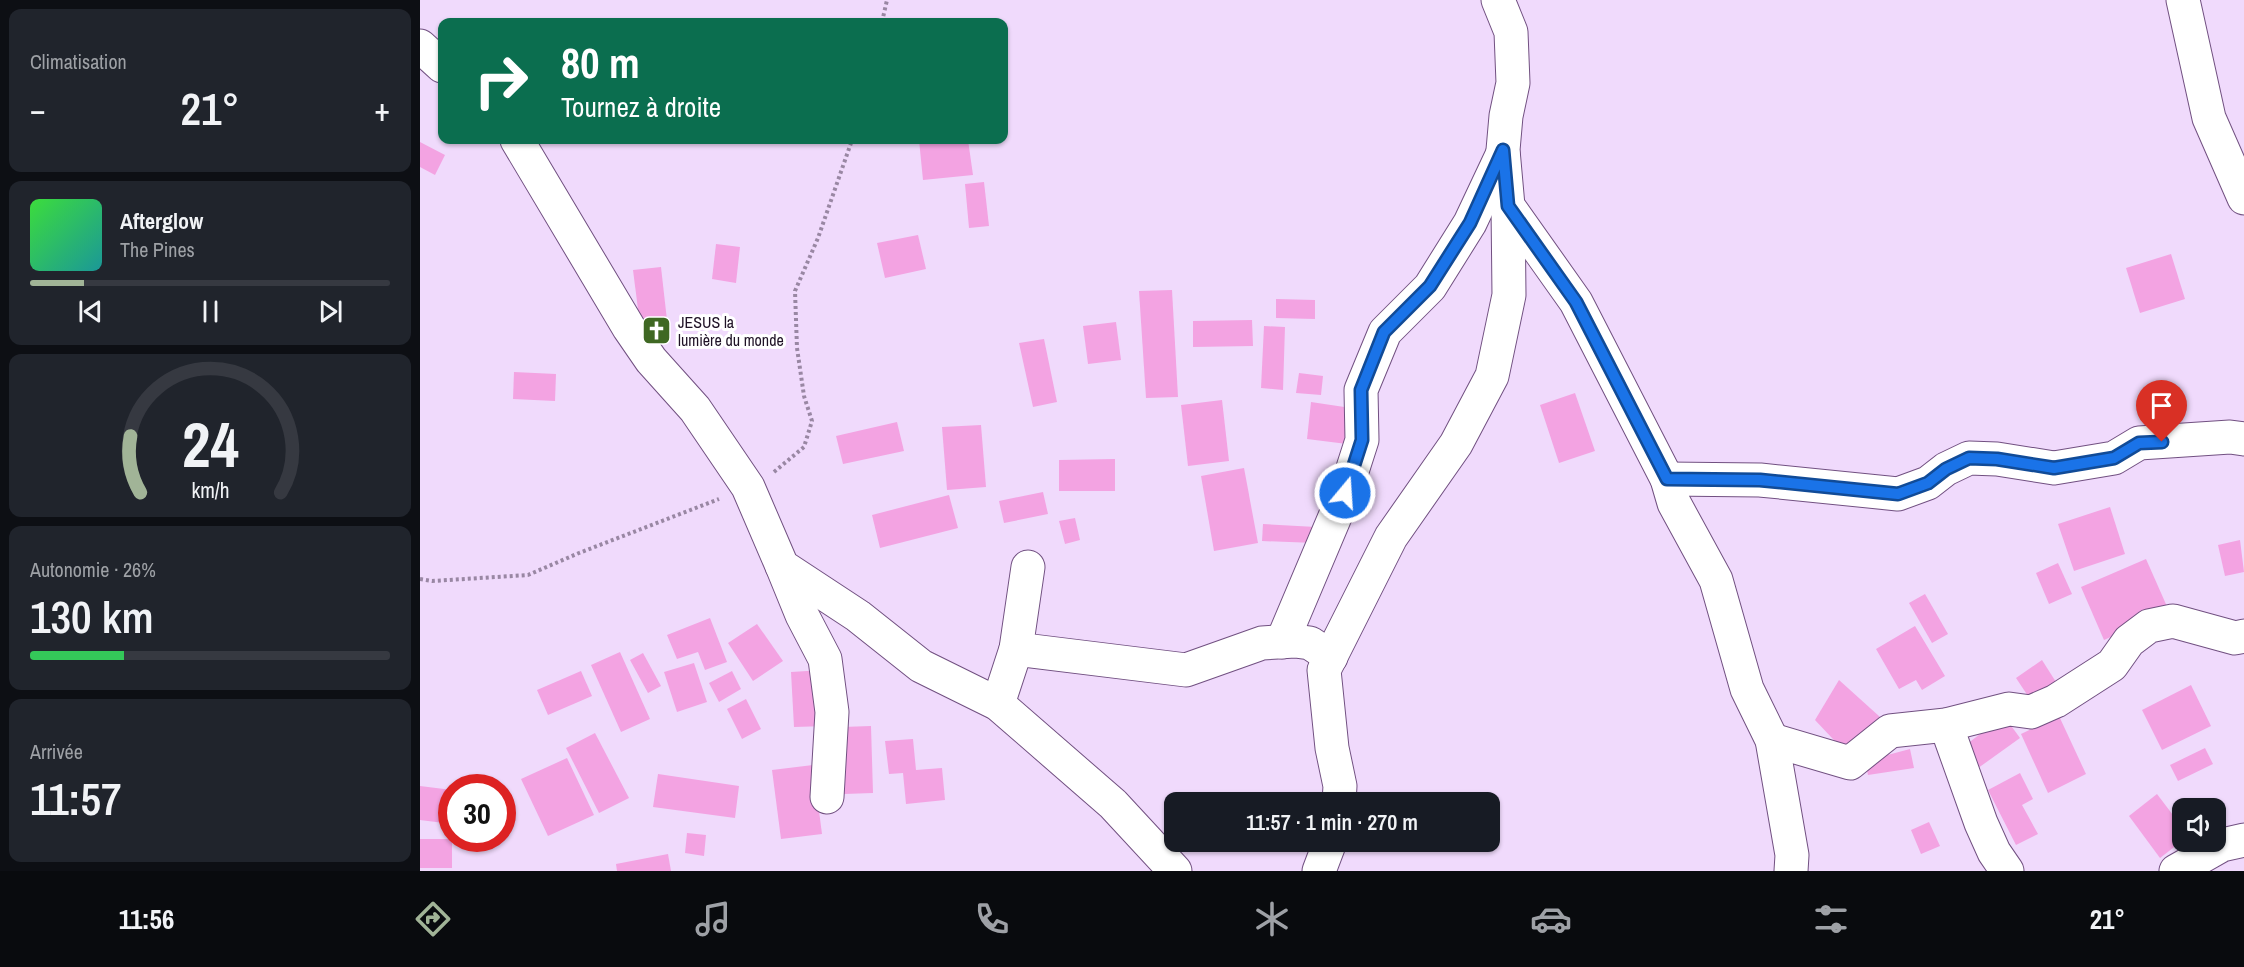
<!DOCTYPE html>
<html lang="fr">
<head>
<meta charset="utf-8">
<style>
  :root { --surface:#171b24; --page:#20242c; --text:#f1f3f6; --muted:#9ea1a6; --line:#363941; --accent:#a1b497 }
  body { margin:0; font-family:"Archivo Narrow",sans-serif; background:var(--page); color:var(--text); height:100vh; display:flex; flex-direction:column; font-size:22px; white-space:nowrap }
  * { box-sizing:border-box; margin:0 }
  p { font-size:20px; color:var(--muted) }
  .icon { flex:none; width:33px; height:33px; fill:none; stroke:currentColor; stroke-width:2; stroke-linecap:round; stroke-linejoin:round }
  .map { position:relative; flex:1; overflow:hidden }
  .sheet { display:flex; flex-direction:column; gap:9px; padding:9px; background:#0d0f14; width:420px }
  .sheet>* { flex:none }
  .banner { position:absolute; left:18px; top:18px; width:570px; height:126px; border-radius:12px; box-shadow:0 2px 4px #0004; background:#0b6e4f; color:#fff; overflow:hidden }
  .buttons { position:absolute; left:1752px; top:798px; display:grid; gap:12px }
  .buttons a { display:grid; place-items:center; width:54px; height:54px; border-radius:12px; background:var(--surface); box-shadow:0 2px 4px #0004; font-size:30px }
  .speed { position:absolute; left:18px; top:774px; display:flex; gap:12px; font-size:30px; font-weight:700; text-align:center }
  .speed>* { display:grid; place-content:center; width:78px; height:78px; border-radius:50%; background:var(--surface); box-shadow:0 2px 4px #0004; line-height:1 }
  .speed .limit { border:9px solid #d22; background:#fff; color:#111 }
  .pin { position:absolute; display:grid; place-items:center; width:51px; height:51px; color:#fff; margin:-62px -26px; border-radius:50% 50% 50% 0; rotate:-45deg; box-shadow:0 0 6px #0007 }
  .pin .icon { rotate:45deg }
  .me { position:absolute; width:66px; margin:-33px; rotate:18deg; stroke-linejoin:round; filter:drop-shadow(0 0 4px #0008) }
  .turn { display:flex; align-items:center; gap:21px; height:126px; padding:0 24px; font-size:27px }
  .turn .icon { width:78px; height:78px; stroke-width:2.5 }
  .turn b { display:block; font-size:42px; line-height:51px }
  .big { font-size:45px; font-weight:600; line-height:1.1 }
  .sheet .card { flex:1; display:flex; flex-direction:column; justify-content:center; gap:9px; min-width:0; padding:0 21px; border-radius:12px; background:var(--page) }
  .sheet .dial { align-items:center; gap:0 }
  .dial svg { height:156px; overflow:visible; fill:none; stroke:var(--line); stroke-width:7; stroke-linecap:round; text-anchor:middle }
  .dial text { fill:var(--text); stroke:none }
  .song { display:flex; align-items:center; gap:18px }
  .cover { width:72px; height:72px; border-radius:9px; background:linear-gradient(135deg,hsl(120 70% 55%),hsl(180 70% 35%)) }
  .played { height:6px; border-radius:3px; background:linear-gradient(90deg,var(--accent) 15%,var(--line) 15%) }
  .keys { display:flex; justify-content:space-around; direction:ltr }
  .heat { display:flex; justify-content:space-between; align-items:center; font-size:33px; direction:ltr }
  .charge { height:9px; border-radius:4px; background:linear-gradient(90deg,#34c759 26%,var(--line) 0) }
  .trip { position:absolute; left:744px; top:792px; width:336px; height:60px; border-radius:12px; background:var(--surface); box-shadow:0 2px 4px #0004; font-weight:600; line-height:60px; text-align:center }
  .tab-bar { display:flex; height:96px; justify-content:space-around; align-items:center; background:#090b0e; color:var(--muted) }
  .tab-bar .icon { width:42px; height:42px }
  .tab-bar .current { color:var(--accent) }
  .tab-bar b { font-size:27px; color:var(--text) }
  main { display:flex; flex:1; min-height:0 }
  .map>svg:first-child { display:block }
  .building { fill:#f3a3e2 }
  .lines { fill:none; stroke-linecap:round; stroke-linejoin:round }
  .minor-casing { stroke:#715081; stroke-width:35 }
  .path { stroke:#9987a3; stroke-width:4; stroke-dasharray:3 3; stroke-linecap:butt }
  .minor { stroke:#fff; stroke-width:33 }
  .route-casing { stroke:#114b97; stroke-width:15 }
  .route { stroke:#1a73e8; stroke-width:10 }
  .labels { text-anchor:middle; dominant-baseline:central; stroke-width:6; stroke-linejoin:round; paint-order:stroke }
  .poi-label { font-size:16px; fill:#1f1226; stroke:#fff; text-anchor:start }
</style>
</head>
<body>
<main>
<section class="sheet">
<div class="card"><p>Climatisation</p>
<div class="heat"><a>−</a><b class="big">21°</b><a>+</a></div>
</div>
<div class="card">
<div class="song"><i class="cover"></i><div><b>Afterglow</b><p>The Pines</p></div></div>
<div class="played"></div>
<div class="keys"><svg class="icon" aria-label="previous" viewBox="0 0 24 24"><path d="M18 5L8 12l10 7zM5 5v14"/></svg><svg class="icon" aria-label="pause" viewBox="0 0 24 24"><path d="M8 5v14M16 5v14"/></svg><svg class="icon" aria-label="next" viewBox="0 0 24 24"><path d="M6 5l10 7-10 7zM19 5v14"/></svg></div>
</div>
<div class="card dial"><svg viewBox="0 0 100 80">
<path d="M14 69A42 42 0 1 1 86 69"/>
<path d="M14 69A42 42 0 0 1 9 40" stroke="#a1b497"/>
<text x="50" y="56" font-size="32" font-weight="700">24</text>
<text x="50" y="72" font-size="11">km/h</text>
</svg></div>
<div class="card"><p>Autonomie · 26%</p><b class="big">130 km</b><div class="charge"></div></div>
<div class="card"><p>Arrivée</p><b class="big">11:57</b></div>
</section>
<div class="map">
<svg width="1824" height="871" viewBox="0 0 1824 871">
  <rect width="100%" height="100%" fill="#f0dafc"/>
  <g class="building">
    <polygon points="499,140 548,140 553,175 503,180"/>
    <polygon points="0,142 25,155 15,175 0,167"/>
    <polygon points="564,182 569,226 549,228 545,184"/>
    <polygon points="498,235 506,269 465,278 457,243"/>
    <polygon points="296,244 320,247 316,283 292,279"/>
    <polygon points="1751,254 1765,299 1720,313 1706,268"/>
    <polygon points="241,267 249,338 222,341 213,270"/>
    <polygon points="752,290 758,397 726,398 719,291"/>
    <polygon points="856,299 895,300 895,319 856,318"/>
    <polygon points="832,320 833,346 773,347 773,321"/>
    <polygon points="696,322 701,360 668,364 663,326"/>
    <polygon points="844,326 865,327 863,390 841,388"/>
    <polygon points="624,339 637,402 613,407 599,343"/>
    <polygon points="94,372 136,374 135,401 93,399"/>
    <polygon points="879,373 903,376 901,395 876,393"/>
    <polygon points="1155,393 1175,451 1139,463 1120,405"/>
    <polygon points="802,400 809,461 768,466 761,405"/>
    <polygon points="891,402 931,408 927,444 887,439"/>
    <polygon points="477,422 484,451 423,464 416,436"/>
    <polygon points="561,425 566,487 527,490 522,427"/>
    <polygon points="695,459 695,491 639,491 639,460"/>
    <polygon points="824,468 838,543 794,551 781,476"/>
    <polygon points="623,492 628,514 584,523 579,501"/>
    <polygon points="529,495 538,528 460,548 452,515"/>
    <polygon points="1690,507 1705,554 1654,571 1638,524"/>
    <polygon points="655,518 660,540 645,544 639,521"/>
    <polygon points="843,524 896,527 895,543 842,541"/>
    <polygon points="1820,540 1824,572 1805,576 1798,545"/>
    <polygon points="1726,559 1749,611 1684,640 1661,587"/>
    <polygon points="1638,563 1652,594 1629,604 1616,573"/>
    <polygon points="1505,594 1528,634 1512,643 1489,603"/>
    <polygon points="290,618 307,662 285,670 278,652 257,659 247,635"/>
    <polygon points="337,624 363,661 333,681 308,643"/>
    <polygon points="1495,626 1525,676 1502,690 1496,680 1479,689 1456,649"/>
    <polygon points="200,652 230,719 201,732 171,665"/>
    <polygon points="223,653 241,686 228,693 210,660"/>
    <polygon points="1622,660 1636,682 1610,699 1596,678"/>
    <polygon points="274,663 287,702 257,712 244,672"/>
    <polygon points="403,670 407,726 374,727 371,672"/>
    <polygon points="161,671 172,696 128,715 117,690"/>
    <polygon points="312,671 321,689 299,702 289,683"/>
    <polygon points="1419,680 1460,717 1429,756 1395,720"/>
    <polygon points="1771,685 1791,726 1742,750 1722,710"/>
    <polygon points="326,699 341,729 322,739 307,709"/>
    <polygon points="1584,716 1600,738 1554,771 1539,750"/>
    <polygon points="1639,716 1666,774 1628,793 1601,734"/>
    <polygon points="451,726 453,793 424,794 422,727"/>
    <polygon points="175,733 209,798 179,813 146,748"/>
    <polygon points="493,739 496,770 522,768 525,800 486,804 483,773 469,774 465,741"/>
    <polygon points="1785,748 1793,764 1758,781 1750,765"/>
    <polygon points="1490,749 1494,768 1448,775 1445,761"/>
    <polygon points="147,758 174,815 128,836 101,779"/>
    <polygon points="393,765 402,834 361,839 352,770"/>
    <polygon points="1600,773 1613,799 1602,805 1618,834 1596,845 1568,790"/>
    <polygon points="238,774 319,786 315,818 233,807"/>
    <polygon points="0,786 32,790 32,824 0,820"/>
    <polygon points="1737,794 1762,827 1762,841 1740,858 1709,816"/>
    <polygon points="1509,822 1520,846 1501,854 1491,830"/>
    <polygon points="267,833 286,835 284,856 265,853"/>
    <rect x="0" y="839" width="32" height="29"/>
    <polygon points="248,854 251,871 197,871 196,864"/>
  </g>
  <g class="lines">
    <defs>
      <g id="minor">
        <polyline points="1078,0 1091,32 1093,83 1086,116 1083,150 1088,206 1156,302 1247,479 1254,503 1296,580 1327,689 1352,740 1372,855 1371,871"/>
        <polyline points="1763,0 1789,118 1824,198"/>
        <polyline points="0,46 22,66"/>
        <polyline points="97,140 209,328 231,360 275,409 328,487 362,566 438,616 501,666 578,704 693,804 755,871"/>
        <polyline points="1247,479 1340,480 1478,494 1508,483 1526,469 1549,458 1577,459 1634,468 1694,458 1719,443 1810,437 1824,439"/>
        <polyline points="362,566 382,615 405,659 412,712 407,797"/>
        <polyline points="862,642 925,493 942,440 941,390 965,332 1010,287 1050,223 1083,153"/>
        <polyline points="596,649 608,567"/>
        <polyline points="578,704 596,649 766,670 842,643 875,641 890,643 911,657"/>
        <polyline points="1526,725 1561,823 1574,852 1587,871"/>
        <polyline points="1352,740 1430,763 1470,731 1526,725 1589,709 1611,712 1636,701 1692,665 1709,641 1729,626 1753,621 1815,638 1824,636"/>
        <polyline points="919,802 920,786 912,748 904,670 971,537 1036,444 1072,376 1089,295 1088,206"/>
        <polyline points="899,871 910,842"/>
        <polyline points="1756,871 1802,845 1824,840"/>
      </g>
    </defs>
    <use href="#minor" class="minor-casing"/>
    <g class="path">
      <polyline points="462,22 467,0"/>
      <polyline points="354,472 384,447 392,421 384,396 377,348 375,291 398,238 432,140"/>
      <polyline points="0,579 12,581 108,575 159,553 299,499"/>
    </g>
    <use href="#minor" class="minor"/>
  </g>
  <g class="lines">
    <defs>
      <polyline id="route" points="925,493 942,440 941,390 964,332 1010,286 1050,223 1083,150 1088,206 1156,302 1247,479 1340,480 1478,494 1508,483 1526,469 1549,458 1577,459 1634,468 1694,458 1719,443 1742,442"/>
    </defs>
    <use href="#route" class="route-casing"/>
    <use href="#route" class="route"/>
  </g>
  <defs>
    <symbol id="church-square" viewBox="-11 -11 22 22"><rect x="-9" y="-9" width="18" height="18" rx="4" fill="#3f6823" stroke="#fff"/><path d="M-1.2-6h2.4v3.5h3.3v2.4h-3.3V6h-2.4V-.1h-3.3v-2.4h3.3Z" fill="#fff"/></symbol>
  </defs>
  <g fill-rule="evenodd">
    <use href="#church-square" x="220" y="314" width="33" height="33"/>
  </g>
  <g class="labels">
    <g class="poi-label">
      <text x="258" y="322">JESUS la<tspan x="258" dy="18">lumière du monde</tspan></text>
    </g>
  </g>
</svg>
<div class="buttons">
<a><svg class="icon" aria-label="sound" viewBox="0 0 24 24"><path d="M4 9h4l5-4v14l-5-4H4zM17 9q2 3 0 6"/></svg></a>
</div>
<div class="speed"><div class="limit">30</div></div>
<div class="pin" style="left:1742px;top:442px;background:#d93025"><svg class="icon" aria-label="arrive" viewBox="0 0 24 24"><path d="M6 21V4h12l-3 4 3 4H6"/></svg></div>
<svg class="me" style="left:925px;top:493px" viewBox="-20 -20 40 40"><circle r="17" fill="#1a73e8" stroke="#fff" stroke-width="3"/><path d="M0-11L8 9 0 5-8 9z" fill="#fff"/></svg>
<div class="trip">11:57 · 1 min · 270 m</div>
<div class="banner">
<div class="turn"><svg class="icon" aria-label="right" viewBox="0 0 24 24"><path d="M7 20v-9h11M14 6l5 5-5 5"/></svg><div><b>80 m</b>Tournez à droite</div></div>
</div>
</div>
</main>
<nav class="tab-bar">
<b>11:56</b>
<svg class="icon current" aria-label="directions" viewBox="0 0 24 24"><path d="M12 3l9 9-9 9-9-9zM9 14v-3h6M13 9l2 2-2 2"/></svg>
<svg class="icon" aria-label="music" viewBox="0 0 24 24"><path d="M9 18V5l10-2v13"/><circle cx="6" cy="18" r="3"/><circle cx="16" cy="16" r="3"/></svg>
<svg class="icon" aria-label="phone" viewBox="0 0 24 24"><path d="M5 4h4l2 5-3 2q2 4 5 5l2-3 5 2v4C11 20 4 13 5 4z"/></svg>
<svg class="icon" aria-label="climate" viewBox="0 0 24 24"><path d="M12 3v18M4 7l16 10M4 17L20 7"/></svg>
<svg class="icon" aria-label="car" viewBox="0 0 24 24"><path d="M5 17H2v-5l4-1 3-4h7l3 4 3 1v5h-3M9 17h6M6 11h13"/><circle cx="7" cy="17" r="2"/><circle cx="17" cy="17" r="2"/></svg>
<svg class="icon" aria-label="filters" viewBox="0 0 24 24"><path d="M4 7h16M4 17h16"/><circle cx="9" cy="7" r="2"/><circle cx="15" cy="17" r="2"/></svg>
<b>21°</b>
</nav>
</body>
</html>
